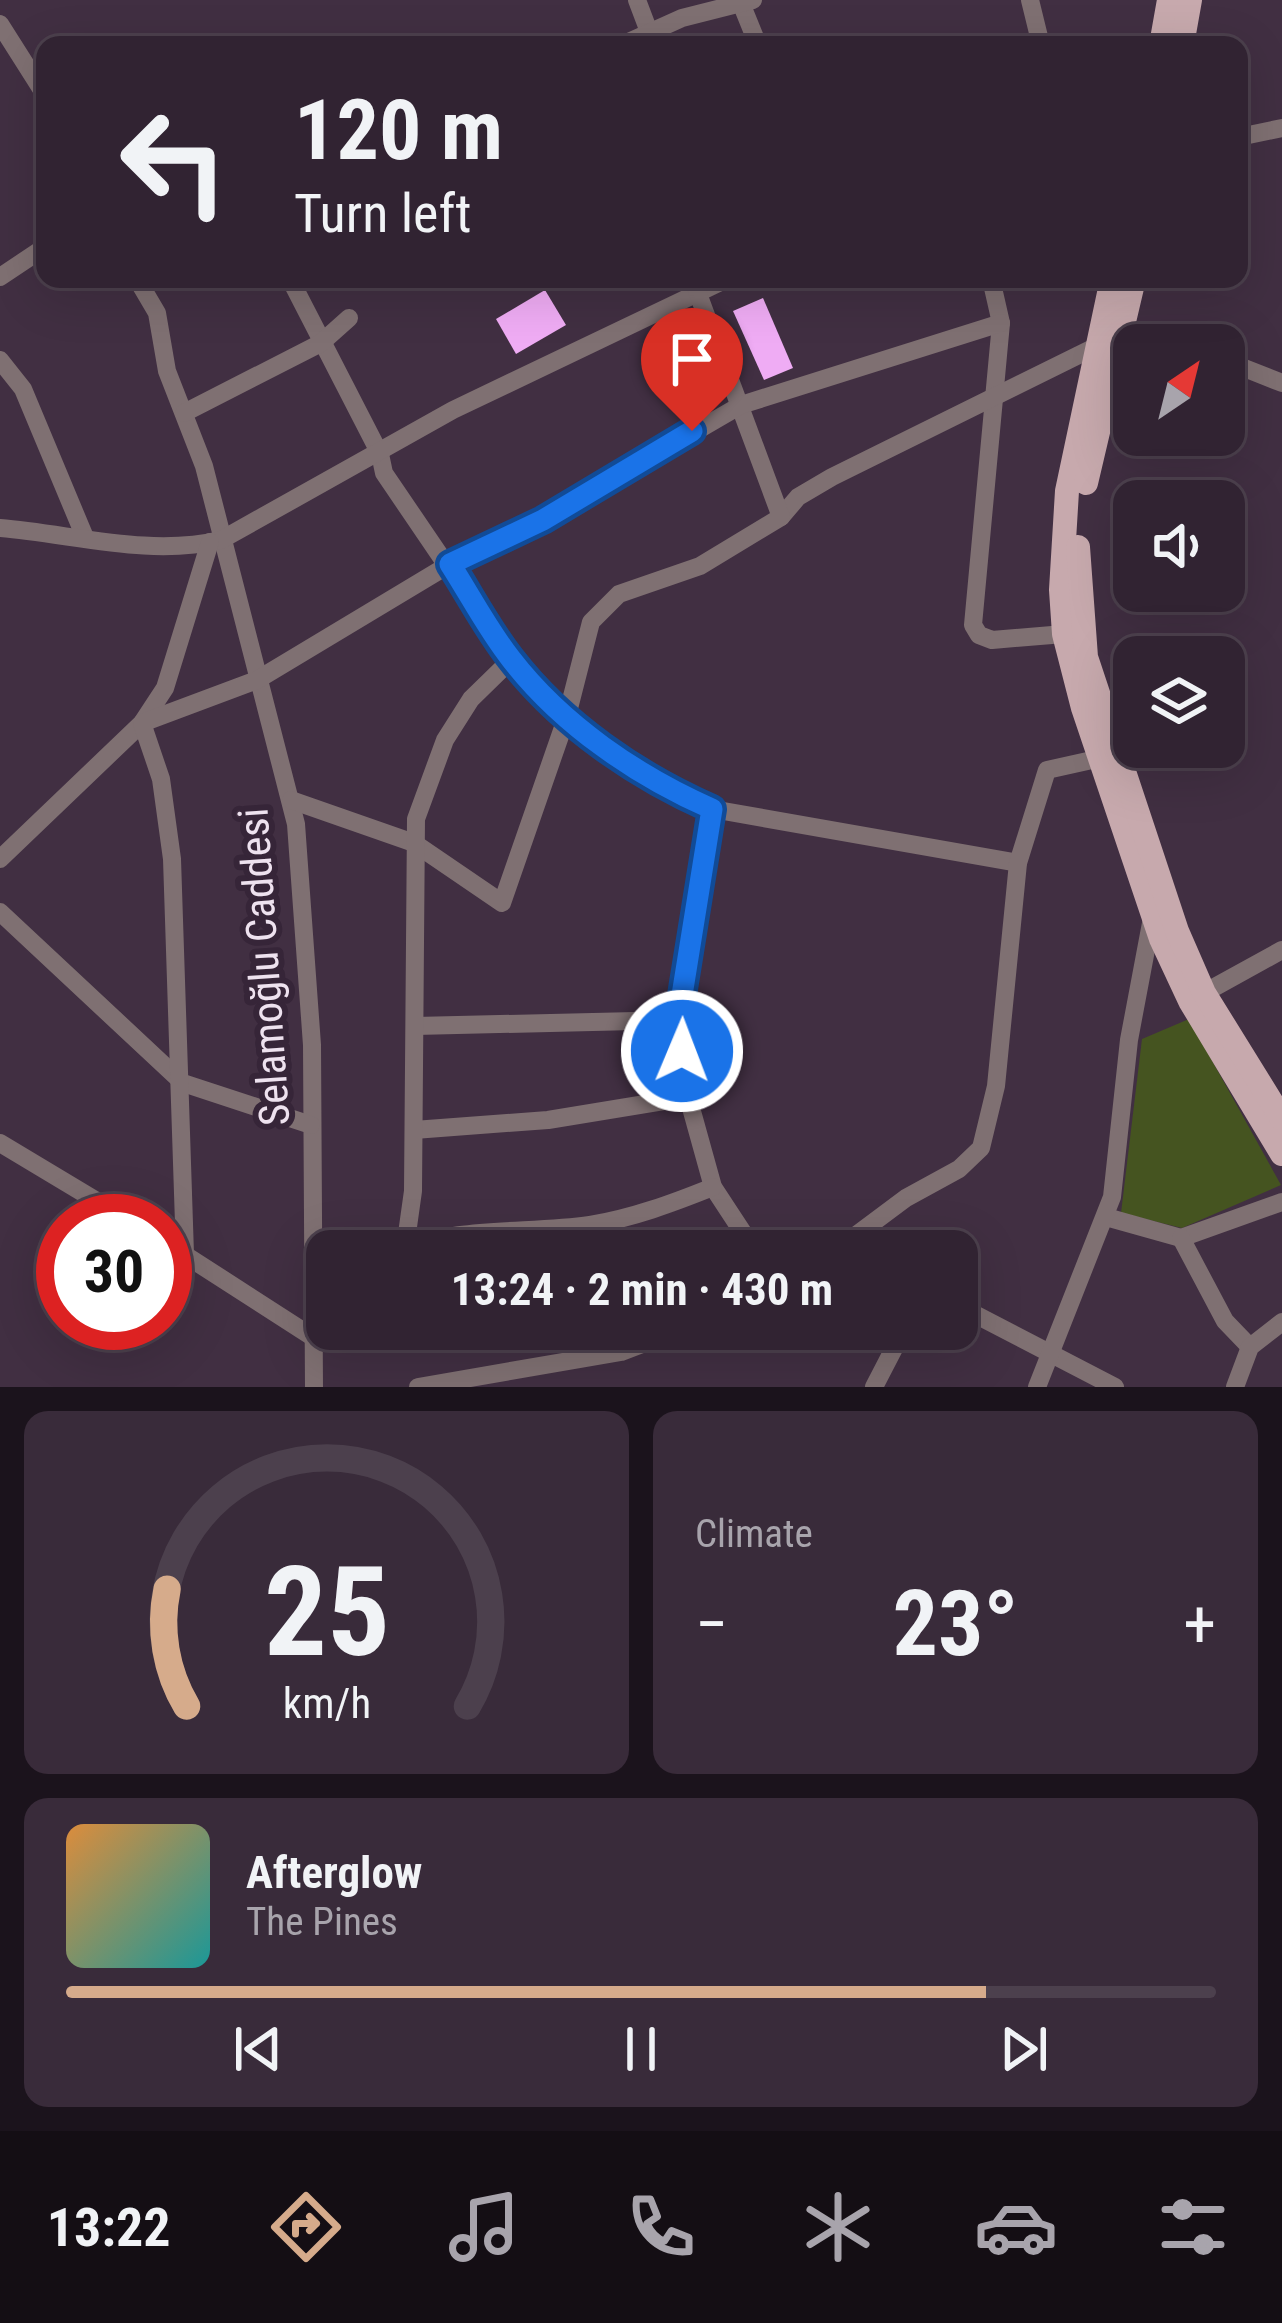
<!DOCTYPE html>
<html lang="en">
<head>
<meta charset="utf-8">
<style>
  :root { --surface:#312332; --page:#392b3a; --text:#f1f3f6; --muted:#a8a4ac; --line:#4c404d; --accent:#d6ab8b }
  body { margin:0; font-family:"Roboto Condensed",sans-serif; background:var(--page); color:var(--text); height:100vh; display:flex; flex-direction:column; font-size:45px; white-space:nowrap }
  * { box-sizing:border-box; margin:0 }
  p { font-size:39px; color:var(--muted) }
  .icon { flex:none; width:66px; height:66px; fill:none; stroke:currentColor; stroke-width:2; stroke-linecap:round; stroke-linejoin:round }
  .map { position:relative; height:1387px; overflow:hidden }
  .details { display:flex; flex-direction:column; gap:24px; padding:24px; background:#1b131c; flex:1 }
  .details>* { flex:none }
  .hud { position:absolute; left:36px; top:36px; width:1212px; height:252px; border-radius:24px; box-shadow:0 12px 48px #0002,0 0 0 3px var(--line); background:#312332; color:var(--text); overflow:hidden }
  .needle { width:78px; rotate:35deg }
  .fabs { position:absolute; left:1113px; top:324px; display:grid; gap:24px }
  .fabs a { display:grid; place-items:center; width:132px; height:132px; border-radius:24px; background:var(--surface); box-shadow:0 12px 48px #0002,0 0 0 3px var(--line); font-size:60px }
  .speed { position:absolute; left:36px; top:1194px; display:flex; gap:24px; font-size:60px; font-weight:700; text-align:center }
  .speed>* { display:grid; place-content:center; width:156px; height:156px; border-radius:50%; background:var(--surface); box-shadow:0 12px 48px #0002,0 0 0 3px var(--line); line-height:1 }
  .speed .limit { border:18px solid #d22; background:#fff; color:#111 }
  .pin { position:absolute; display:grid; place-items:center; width:102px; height:102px; color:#fff; margin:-123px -51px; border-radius:50% 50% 50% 0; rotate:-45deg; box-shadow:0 0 12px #0007 }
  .pin .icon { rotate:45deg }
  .me { position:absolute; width:132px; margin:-66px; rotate:1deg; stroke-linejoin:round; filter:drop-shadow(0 0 9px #0008) }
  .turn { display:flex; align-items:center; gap:42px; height:252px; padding:0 60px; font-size:54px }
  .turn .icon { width:156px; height:156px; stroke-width:2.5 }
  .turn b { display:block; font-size:84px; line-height:102px }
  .big { font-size:90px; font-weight:700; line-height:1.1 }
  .details .widget { flex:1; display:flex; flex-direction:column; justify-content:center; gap:18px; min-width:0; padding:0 42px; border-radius:24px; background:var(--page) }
  .details .dial { align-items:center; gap:0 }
  .dial svg { height:312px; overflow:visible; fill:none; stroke:var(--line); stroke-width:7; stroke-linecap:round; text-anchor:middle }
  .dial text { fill:var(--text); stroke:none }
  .song { display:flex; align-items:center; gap:36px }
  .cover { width:144px; height:144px; border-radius:18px; background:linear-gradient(135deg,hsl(30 70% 55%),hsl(180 70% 35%)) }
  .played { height:12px; border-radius:6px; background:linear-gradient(90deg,var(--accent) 80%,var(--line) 80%) }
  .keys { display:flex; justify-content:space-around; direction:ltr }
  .heat { display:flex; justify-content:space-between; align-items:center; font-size:66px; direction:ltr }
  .details .tiles { flex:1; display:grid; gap:24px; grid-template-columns:1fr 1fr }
  .widget:last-child { grid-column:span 2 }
  .trip { position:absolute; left:306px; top:1230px; width:672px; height:120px; border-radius:24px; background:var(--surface); box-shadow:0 12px 48px #0002,0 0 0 3px var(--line); font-weight:700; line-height:120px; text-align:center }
  .tabs { display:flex; height:192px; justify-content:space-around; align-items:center; background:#140e14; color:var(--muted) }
  .tabs .icon { width:84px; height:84px }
  .tabs .current { color:var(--accent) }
  .tabs b { font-size:54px; color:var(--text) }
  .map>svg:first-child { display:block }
  .green { fill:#455420 }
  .building { fill:#efacf4 }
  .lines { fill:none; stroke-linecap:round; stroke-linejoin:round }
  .minor { stroke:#7f7072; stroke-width:18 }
  .major { stroke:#c7a9ad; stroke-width:24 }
  .route-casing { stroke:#114b97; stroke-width:30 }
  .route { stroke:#1a73e8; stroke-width:21 }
  .labels { text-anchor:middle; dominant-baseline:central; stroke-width:12; stroke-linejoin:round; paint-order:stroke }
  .street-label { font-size:42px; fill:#eee2ef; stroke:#362538 }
</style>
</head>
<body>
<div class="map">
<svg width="1282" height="1387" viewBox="0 0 1282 1387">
  <rect width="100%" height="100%" fill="#412f42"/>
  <polygon class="green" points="1189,1019 1281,1185 1182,1228 1121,1213 1142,1039"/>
  <g class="building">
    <polygon points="545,290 566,325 516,354 496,319"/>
    <polygon points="763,298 793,368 764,380 733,311"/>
  </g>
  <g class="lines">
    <g class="minor">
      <polyline points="637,0 654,45"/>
      <polyline points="1030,0 1041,45"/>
      <polyline points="741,3 758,45"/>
      <polyline points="0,24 45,95"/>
      <polyline points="622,45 682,18 753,0"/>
      <polyline points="1239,137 1282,128"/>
      <polyline points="0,277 45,247"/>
      <polyline points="137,279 157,313 167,371 204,466 296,824 312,1045 314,1387"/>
      <polyline points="290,279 380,454 384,473 511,660 612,753 712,809 1018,863"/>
      <polyline points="991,279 1001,323 973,625 979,635 992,640 1064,634"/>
      <polyline points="1121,338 1170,345"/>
      <polyline points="0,360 23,389 84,535"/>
      <polyline points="1224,360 1282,383"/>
      <polyline points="184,413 321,343 349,318"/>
      <polyline points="781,517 798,497 832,477 1097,346"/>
      <path d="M0 528C73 534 149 557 221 540L453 410 727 279"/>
      <polyline points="291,800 414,843 502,903 567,716 591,622 619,594 700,566 781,517 697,291"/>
      <polyline points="712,809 678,1020 688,1097 713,1187 755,1251"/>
      <polyline points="0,859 142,723 165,688 210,542"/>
      <polyline points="0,912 183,1083 311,1125"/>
      <polyline points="1204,993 1282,950"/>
      <polyline points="415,1026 678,1020"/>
      <polyline points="414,1130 548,1120 688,1097"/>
      <polyline points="0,1143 130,1221"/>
      <polyline points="1106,1217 1181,1238 1282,1202"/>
      <polyline points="1181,1238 1225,1321 1250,1347"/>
      <polyline points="165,1242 314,1338"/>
      <polyline points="405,1248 413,1191 416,819 445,740 471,699 511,660"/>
      <path d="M398 1251C455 1226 528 1234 590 1225 633 1218 673 1203 713 1187"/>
      <polyline points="835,1251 906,1198 959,1169 981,1148 996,1086 1018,863 1047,770 1101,758"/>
      <polyline points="185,1254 172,859 161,779 142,723 257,680 450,564 543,520 741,405 1001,323"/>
      <polyline points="957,1305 1115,1387"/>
      <polyline points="418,1387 621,1352 681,1329"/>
      <polyline points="874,1387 904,1329"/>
      <polyline points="1037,1387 1112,1197 1129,1040 1152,918"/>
      <polyline points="1235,1387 1250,1347 1282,1322"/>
    </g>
    <g class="major">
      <polyline points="1161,45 1169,0"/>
      <polyline points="1182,45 1190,0"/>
      <polyline points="1112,279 1067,491 1061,590 1064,634 1083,708 1161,939 1190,1001 1282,1154"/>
      <polyline points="1086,483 1134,279"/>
      <polyline points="1078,547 1086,657 1177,931 1204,993 1282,1119"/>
    </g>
  </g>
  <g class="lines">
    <defs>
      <path id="route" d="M682 1051 678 1020 712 809C637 776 562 725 511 659 488 630 470 595 450 564L543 520 692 431"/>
    </defs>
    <use href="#route" class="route-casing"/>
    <use href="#route" class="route"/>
  </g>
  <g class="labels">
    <g class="street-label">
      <text transform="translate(264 967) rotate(-94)">Selamoğlu Caddesi</text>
    </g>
  </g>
</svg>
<div class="fabs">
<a><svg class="needle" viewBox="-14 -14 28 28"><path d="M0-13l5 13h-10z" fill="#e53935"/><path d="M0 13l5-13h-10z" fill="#a8a4ac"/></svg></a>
<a><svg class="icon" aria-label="sound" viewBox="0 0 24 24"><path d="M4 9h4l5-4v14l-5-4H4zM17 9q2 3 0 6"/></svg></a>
<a><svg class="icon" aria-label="layers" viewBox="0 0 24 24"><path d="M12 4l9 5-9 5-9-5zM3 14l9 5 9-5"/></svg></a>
</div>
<div class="speed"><div class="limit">30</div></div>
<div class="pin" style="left:692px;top:431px;background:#d93025"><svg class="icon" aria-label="arrive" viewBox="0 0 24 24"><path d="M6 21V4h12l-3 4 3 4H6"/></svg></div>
<svg class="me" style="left:682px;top:1051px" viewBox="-20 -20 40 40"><circle r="17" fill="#1a73e8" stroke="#fff" stroke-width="3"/><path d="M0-11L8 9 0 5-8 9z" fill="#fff"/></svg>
<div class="trip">13:24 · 2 min · 430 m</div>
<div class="hud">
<div class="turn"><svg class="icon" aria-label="left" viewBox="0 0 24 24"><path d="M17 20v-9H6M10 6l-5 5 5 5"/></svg><div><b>120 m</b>Turn left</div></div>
</div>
</div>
<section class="details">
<div class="tiles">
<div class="widget dial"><svg viewBox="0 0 100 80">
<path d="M14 69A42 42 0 1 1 86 69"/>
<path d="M14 69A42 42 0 0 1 9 39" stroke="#d6ab8b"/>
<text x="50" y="56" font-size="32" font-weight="700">25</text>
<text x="50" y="72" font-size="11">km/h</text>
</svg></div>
<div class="widget"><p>Climate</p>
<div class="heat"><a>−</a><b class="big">23°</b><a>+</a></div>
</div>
<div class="widget">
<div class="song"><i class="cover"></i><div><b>Afterglow</b><p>The Pines</p></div></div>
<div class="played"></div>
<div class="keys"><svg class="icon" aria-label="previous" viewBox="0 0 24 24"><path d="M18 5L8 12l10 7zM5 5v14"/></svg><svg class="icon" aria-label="pause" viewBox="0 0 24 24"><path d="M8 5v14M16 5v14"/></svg><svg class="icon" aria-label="next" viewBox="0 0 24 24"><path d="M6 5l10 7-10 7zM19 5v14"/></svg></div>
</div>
</div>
</section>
<nav class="tabs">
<b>13:22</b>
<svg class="icon current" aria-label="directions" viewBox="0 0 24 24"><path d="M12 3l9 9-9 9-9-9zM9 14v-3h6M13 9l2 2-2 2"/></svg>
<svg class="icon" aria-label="music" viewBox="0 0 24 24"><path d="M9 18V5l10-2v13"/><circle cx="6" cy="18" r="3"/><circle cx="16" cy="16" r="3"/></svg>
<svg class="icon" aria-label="phone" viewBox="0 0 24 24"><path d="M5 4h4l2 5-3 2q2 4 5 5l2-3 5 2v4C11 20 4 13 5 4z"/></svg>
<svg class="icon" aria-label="climate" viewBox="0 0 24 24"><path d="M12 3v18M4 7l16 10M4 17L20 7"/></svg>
<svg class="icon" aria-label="car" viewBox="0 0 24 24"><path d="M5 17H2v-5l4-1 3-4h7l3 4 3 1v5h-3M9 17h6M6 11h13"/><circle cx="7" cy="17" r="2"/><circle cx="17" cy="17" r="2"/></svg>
<svg class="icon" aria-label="filters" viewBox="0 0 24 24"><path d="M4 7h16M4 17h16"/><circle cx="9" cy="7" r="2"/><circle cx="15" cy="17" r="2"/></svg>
</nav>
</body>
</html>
